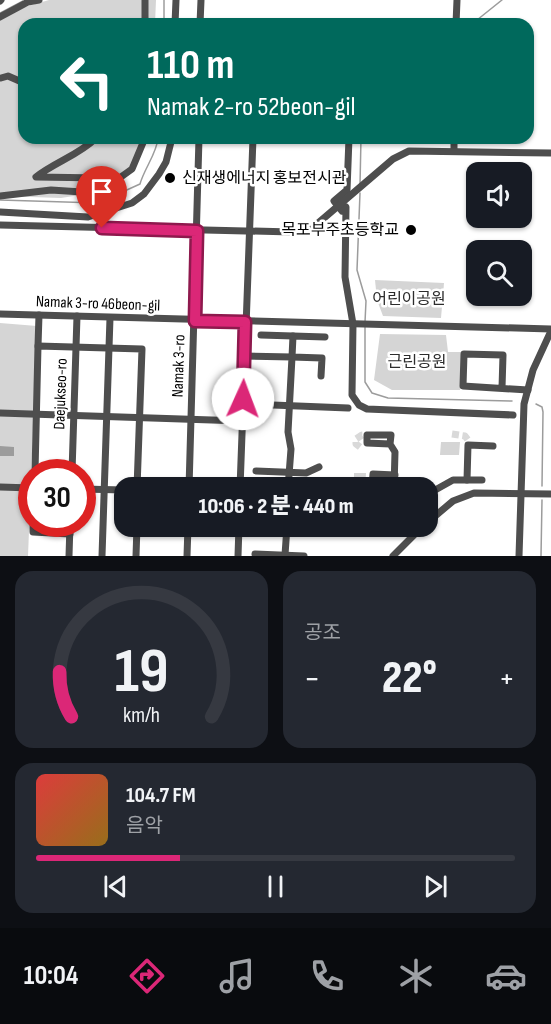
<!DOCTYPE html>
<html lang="ko">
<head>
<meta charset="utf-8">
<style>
  :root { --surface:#171b24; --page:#242831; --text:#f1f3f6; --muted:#9ea1a6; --line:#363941; --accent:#db2777 }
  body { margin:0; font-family:"Sofia Sans Condensed","Noto Sans KR",sans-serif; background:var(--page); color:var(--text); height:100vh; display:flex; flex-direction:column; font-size:22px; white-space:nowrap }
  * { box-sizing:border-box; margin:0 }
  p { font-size:20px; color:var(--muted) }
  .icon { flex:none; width:33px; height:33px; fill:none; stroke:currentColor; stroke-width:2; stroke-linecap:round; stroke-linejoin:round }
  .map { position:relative; height:556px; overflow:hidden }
  .details { display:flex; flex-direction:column; gap:15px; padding:15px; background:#0d0f14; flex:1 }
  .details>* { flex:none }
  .guide { position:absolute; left:18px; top:18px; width:516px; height:126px; border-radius:18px; box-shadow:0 2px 4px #0004; background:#00695c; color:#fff; overflow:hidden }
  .buttons { position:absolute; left:466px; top:162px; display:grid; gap:12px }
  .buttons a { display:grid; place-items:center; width:66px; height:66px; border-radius:12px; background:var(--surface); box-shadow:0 2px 4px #0004; font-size:30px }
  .speed { position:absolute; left:18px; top:459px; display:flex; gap:12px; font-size:30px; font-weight:700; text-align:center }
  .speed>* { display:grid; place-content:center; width:78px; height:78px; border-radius:50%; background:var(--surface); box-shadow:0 2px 4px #0004; line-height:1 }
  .speed .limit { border:9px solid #d22; background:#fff; color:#111 }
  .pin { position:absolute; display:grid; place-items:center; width:51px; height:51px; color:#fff; margin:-62px -26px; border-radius:50% 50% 50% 0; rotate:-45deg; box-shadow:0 0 6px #0007 }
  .pin .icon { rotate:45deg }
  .me { position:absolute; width:66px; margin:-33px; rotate:2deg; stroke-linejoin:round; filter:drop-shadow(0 0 4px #0008) }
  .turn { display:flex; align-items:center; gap:21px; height:126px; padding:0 30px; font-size:27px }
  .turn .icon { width:78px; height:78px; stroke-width:2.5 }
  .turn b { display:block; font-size:42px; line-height:51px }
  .big { font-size:45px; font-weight:800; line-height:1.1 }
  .details .card { flex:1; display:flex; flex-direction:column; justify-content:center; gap:9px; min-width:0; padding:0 21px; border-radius:18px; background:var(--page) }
  .details .dial { align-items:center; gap:0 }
  .dial svg { height:156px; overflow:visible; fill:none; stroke:var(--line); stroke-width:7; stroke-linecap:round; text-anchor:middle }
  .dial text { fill:var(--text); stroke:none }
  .song { display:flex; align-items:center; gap:18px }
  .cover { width:72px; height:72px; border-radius:9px; background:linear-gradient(135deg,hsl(0 70% 55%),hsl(40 70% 35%)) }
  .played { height:6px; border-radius:3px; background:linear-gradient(90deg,var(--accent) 30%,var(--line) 30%) }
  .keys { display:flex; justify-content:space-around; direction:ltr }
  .heat { display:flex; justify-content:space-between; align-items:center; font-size:33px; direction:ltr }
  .details .tiles { flex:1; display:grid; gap:15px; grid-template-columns:1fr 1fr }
  .card:last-child { grid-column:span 2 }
  .trip { position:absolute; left:114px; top:477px; width:324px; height:60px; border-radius:18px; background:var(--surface); box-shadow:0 2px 4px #0004; font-weight:800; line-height:60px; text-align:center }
  .tabs { display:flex; height:96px; justify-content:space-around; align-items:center; background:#090b0e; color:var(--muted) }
  .tabs .icon { width:42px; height:42px }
  .tabs .current { color:var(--accent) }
  .tabs b { font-size:27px; color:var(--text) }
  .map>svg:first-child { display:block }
  .green { fill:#d5d5d5 }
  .water { fill:#9c9c9c }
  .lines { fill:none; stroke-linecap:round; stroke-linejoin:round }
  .stream { stroke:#9c9c9c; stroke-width:1.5 }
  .minor-tunnel { stroke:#d9d9d9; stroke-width:7; stroke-dasharray:7 3.5; stroke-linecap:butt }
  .minor { stroke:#4e4e4e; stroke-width:7 }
  .route-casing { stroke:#8e194d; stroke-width:15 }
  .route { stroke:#db2777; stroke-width:10 }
  .poi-dot { fill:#000; stroke:#fff; stroke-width:2 }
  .labels { text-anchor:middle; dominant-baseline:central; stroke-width:5; stroke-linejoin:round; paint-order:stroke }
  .poi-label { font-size:16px; fill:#000; stroke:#fff; text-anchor:start }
  .park-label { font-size:16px; fill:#2c2c2c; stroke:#fff }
  .street-label { font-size:16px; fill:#000; stroke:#fff }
</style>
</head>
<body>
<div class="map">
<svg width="551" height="556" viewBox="0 0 551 556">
  <rect width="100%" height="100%" fill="#fff"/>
  <g class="green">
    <polygon points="49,0 156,0 155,24 24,24 24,138 149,138 117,189 61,198 0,196 0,17 4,13"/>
    <polygon points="375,280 444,283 441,318 383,316 377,300"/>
    <polygon points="0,323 37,326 28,556 0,556"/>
    <polygon points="380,334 446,335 448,352 461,352 460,390 392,390 374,380"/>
    <polygon points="441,442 460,442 459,455 440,455"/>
    <polygon points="354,473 366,473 365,487 354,486"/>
  </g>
  <polygon class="water" points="0,446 14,447 14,456 0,456"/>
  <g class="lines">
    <g class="stream">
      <polyline points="0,13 23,1"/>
      <polyline points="164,24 164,0"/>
      <polyline points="472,24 502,0"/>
      <polyline points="360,185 361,138"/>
      <polyline points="360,193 357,270 366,301 365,322"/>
      <path d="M0 200 98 203 140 184C144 169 157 153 158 138"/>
      <polyline points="365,326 365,382 372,393 388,398 512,401"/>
      <polyline points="536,404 542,407 543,412 542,486"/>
      <polyline points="541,556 542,500"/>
    </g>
    <g class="minor-tunnel">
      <polyline points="452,434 465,436 468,440"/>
      <polyline points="360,447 356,444 356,439 362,435 367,435"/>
      <polyline points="356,526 357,527"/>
    </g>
    <g class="minor">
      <polyline points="145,0 145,18 147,24"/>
      <polyline points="0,1 1,0"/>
      <polyline points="0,17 28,2 39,0"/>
      <polyline points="175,24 176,0"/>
      <polyline points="200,24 201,0"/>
      <polyline points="456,24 457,0"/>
      <polyline points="1,78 8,76 24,83"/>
      <path d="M96 138C79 155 55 162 36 177L101 178 115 182"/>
      <polyline points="454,151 454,138"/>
      <polyline points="0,196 51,190 82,192 114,182 132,169 145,138"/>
      <polyline points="338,206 342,211 346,207 345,277 353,324 352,395 359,405 367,409 513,415"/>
      <polyline points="338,206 334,201 347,190 349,138"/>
      <polyline points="0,212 88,217 132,203 144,194 159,174 166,162 172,138"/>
      <polyline points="0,225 292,232 310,228 317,224 393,159 409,151 551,153"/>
      <polyline points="0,314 551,329"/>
      <polyline points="261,335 293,336"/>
      <polyline points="38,346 39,315"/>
      <polyline points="244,356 292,357 288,432 291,449 288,488"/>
      <polyline points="321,376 322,358 292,357 293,336 325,337"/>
      <polyline points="502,388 503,355 464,354 463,386 528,390"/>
      <polyline points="249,404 348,408"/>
      <polyline points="0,413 242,421"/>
      <polyline points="390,444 367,443 367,435 391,435 390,444 395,452 394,488"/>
      <polyline points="256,471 306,473 319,467"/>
      <polyline points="35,472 38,346 142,349 137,488"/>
      <polyline points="72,472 77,316"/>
      <polyline points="467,480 468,445 493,446"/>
      <polyline points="0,487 32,488"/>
      <polyline points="189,488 199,138"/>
      <polyline points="240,488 253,138"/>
      <polyline points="276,488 276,482"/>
      <polyline points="391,488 372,486 373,474 395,475"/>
      <polyline points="82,489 124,490"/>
      <polyline points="428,494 453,480 482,480"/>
      <polyline points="428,522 453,501 474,493 551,494"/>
      <polyline points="33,524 33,532 70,534"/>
      <polyline points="364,526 393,526"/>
      <polyline points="287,531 316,532 316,526"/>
      <polyline points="255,554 304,556"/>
      <polyline points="285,555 287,526"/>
      <polyline points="69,556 70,524"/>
      <polyline points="102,556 110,318"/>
      <polyline points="136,556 137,526"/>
      <polyline points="187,556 188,526"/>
      <polyline points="238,556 239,526"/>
      <polyline points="393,556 423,526"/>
      <polyline points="519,556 524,404 533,370 551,331"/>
    </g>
  </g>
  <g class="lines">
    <defs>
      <polyline id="route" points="102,228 197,231 195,321 245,322 243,399"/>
    </defs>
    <use href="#route" class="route-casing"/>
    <use href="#route" class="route"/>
  </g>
  <g class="poi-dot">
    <circle cx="170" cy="178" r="6"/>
    <circle cx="411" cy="230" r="6"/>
  </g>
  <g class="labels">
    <g class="poi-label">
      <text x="182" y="178">신재생에너지 홍보전시관</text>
      <text x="399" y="230" text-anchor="end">목포부주초등학교</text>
    </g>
    <g class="park-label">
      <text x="409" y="299">어린이공원</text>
      <text x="417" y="362">근린공원</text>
    </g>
    <g class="street-label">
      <text transform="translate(98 304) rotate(2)">Namak 3-ro 46beon-gil</text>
      <text transform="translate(179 366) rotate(-88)">Namak 3-ro</text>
      <text transform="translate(61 394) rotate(-88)">Daejukseo-ro</text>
    </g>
  </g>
</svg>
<div class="buttons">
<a><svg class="icon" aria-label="sound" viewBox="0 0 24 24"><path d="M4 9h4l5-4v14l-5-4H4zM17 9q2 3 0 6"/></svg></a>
<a><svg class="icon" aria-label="search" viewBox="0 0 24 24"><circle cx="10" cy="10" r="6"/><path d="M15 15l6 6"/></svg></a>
</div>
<div class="speed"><div class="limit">30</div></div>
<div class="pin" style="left:102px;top:228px;background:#d93025"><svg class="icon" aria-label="arrive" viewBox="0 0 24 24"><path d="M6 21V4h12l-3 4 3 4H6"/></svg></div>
<svg class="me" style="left:243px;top:399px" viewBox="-20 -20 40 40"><circle r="19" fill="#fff"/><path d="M0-13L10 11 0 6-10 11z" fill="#db2777"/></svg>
<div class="trip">10:06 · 2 분 · 440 m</div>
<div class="guide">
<div class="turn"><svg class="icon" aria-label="left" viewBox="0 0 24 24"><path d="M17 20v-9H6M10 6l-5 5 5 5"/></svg><div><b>110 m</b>Namak 2-ro 52beon-gil</div></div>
</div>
</div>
<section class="details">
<div class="tiles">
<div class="card dial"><svg viewBox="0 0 100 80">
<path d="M14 69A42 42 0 1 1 86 69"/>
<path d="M14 69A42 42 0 0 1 8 46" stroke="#db2777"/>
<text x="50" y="56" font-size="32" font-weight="700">19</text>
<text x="50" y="72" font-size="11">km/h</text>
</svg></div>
<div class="card"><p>공조</p>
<div class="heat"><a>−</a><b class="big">22°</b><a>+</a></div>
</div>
<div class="card">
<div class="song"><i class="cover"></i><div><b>104.7 FM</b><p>음악</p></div></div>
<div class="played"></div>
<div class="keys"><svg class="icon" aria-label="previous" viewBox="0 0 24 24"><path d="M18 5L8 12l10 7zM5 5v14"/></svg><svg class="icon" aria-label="pause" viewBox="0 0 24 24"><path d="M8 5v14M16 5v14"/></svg><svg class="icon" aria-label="next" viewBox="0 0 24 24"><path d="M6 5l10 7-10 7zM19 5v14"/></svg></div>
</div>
</div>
</section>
<nav class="tabs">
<b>10:04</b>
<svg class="icon current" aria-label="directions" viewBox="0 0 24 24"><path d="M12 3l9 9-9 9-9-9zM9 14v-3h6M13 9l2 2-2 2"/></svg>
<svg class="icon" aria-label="music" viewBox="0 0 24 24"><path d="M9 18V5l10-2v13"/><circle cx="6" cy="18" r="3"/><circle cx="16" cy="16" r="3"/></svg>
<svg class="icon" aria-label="phone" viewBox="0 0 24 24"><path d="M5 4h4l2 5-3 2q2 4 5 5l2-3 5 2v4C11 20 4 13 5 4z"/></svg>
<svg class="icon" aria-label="climate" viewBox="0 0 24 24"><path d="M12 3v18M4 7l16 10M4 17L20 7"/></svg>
<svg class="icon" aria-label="car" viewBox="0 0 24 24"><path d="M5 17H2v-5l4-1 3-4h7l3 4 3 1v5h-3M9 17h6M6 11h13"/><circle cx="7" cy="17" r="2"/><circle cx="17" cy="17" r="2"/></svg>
</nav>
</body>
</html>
